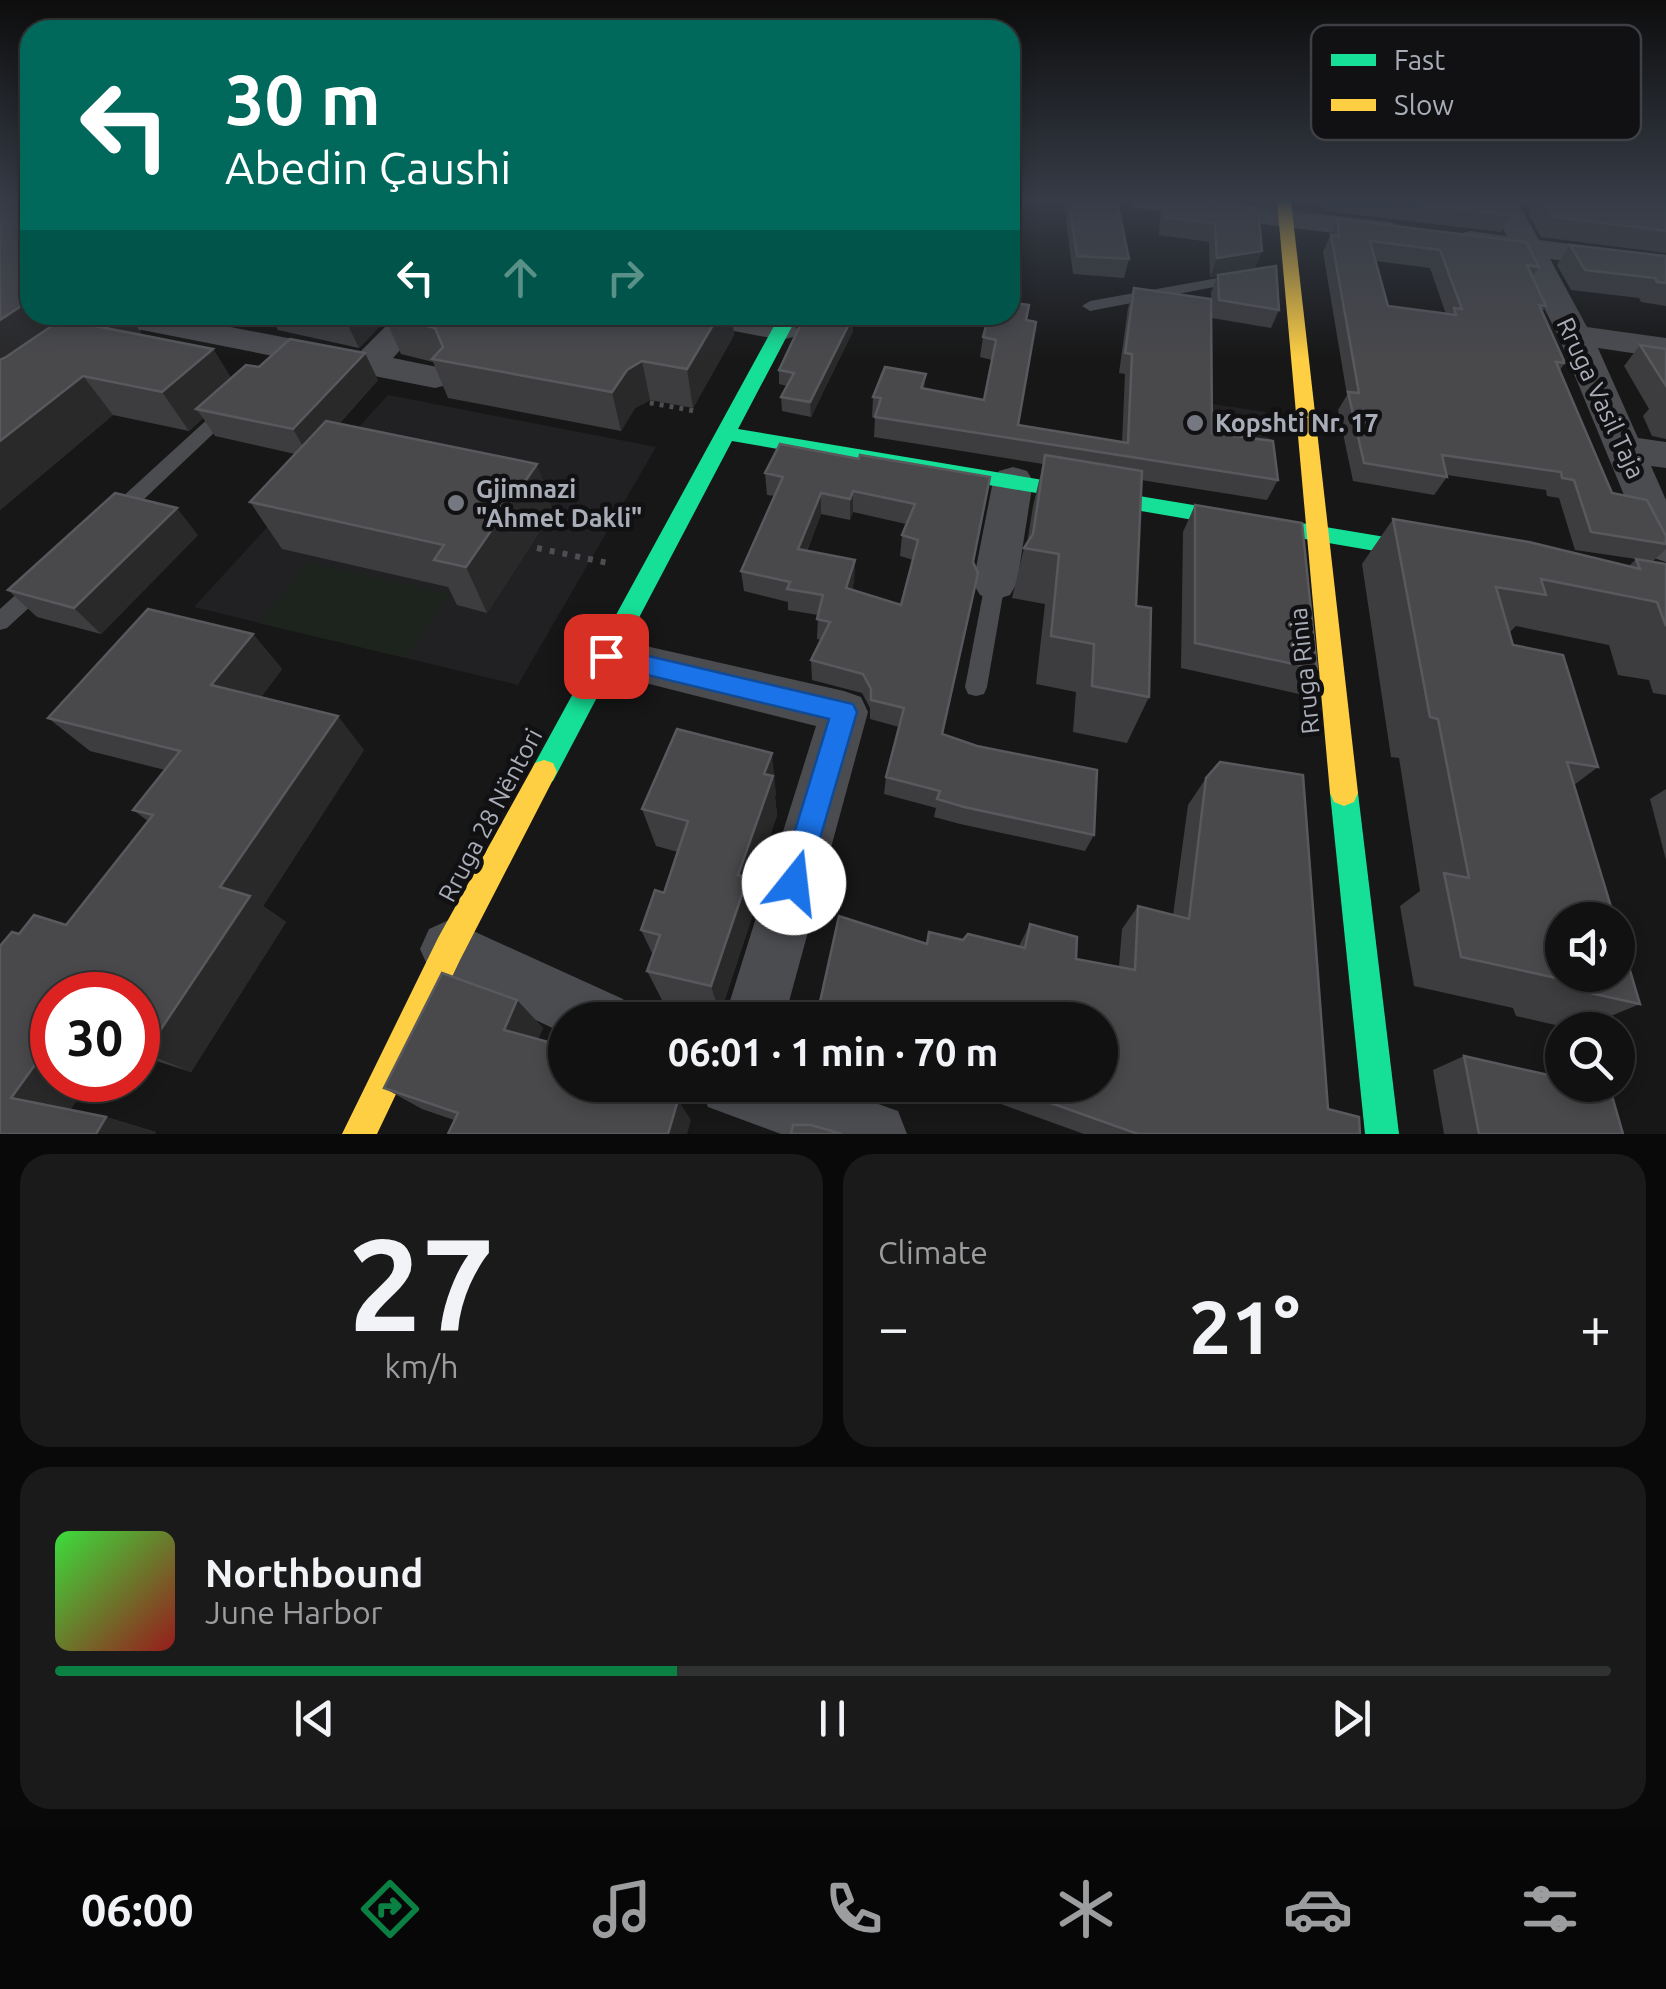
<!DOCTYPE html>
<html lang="en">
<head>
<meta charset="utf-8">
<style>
  :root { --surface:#111; --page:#1a1a1a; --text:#f1f3f6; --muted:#9c9d9f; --line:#303131; --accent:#0b8043 }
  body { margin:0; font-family:Ubuntu,sans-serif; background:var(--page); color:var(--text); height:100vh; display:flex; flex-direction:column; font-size:38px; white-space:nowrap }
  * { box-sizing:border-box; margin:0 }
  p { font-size:32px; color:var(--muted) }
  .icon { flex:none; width:55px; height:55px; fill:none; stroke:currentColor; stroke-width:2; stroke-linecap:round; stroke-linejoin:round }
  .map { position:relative; height:1134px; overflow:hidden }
  .panel { display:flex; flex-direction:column; gap:20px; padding:20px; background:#090909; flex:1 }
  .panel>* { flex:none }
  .hud { position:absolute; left:20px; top:20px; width:1000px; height:305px; border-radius:30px; box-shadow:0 5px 15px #0003,0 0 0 2px var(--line); background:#00695c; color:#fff; overflow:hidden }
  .tools { position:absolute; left:1545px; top:902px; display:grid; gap:20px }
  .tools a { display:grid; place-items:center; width:90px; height:90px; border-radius:50%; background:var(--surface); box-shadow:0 5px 15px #0003,0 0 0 2px var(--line); font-size:50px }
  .speed { position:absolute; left:30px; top:972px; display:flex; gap:20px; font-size:50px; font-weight:700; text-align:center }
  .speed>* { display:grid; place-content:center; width:130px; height:130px; border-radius:50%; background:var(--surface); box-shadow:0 5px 15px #0003,0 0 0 2px var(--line); line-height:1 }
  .speed .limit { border:15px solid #d22; background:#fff; color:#111 }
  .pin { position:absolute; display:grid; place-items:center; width:85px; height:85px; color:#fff; margin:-42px; border-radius:20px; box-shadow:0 5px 15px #0006 }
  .me { position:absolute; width:110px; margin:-55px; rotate:16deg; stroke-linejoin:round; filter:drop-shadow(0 0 8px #0008) }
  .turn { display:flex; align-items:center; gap:35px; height:210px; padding:0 40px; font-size:45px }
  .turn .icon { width:130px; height:130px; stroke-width:2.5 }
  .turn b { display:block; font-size:70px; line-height:85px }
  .lanes { display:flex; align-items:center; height:95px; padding:0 40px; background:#0003; justify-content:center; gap:50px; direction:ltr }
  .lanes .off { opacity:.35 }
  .big { font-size:75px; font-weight:700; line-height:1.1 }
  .panel .tile { flex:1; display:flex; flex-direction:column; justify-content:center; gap:15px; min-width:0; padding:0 35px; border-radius:30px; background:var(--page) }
  .panel .dial { align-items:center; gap:0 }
  .dial b { font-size:130px; line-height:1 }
  .song { display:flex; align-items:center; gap:30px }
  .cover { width:120px; height:120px; border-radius:15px; background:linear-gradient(135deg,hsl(120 70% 55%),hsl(0 70% 35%)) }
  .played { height:10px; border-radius:5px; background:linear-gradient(90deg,var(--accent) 40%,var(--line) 40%) }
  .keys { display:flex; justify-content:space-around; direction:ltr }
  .heat { display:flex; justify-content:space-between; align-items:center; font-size:55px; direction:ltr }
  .panel .tiles { flex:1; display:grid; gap:20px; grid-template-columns:1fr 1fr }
  .tile:last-child { grid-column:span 2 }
  .trip { position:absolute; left:548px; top:1002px; width:570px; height:100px; border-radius:50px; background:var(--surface); box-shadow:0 5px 15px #0003,0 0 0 2px var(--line); font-weight:700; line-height:100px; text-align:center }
  .tab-bar { display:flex; height:160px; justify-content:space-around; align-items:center; background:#070707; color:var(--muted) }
  .tab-bar .icon { width:70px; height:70px }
  .tab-bar .active { color:var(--accent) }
  .tab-bar b { font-size:45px; color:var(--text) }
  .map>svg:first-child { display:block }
  .built { fill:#212123 }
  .green { fill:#1d241e }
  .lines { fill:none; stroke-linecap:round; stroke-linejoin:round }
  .path-far1 { stroke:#4d4e52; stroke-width:5; stroke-dasharray:4 6; stroke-linecap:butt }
  .path { stroke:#4d4e52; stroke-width:6; stroke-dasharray:5 8; stroke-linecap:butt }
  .lane { fill:#4b4c50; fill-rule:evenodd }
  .street { fill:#4b4c50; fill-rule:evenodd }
  .fast { fill:#16e098; fill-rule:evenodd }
  .slow { fill:#ffcf43; fill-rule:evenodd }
  .wall { fill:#3d3d3f; fill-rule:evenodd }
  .shaded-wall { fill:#29292a }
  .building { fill:#49494c; stroke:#58595d; stroke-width:2.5; fill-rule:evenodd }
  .route { fill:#1a73e8; stroke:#114b97; stroke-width:2.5 }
  .poi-dot { fill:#757880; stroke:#111113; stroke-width:4 }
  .labels { text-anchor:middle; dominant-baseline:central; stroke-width:9; stroke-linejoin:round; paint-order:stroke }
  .street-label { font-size:25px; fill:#a8adb8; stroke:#111113 }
  .poi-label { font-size:25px; font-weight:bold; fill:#a8adb8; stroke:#111113; text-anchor:start }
  .key { fill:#111113; stroke:#3e4045; stroke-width:2.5 }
  .key-label { font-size:28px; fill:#a8adb8 }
</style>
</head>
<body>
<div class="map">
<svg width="1666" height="1134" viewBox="0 0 1666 1134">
  <rect width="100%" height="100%" fill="#171717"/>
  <g class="built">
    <polygon points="1125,391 1266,412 1271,457 1123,435"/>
    <polygon points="388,395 656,447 518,685 194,607"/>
  </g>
  <polygon class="green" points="309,562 449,594 406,658 258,623"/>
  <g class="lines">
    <g class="path-far1">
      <polyline points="640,401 695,411"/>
      <polyline points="1204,424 1261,432"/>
    </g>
    <g class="path">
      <polyline points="1244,430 1266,433"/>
      <polyline points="537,548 608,563"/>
    </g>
    <g class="lane">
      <polygon points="1240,274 1247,278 1245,281 1090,311 1082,306 1090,301"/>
      <polygon points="229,403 238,409 235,413 122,520 108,520 105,515 108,510 223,405"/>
      <polygon points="995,575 1002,577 1005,583 987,687 984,694 976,696 968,694 965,687 985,583 988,577"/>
      <polygon points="39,578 46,580 49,586 46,592 7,628 0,630 0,609 32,580"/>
    </g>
    <g class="street">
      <polygon points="1128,201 1211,201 1390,222 1400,225 1405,231 1400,237 1390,240 1142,209 1132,207"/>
      <polygon points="1489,201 1517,201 1539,240 1666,256 1666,274 1550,259 1587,327 1666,338 1666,358 1598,348 1638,438 1666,442 1666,468 1651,466 1666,500 1666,562 1651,557 1645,546 1558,335 1517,255 1459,246 1455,240 1459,234 1470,231 1507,236"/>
      <path d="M115 315H168L360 352 397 315H432L393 358 447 369 453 377 447 385 435 388 142 330C85 338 54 395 0 410V385L79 329Z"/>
      <polygon points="683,315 753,315 793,323 798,330 793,337 781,340 687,322"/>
      <polygon points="1013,467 1027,471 1033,481 1017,583 1010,595 995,600 980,595 973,583 993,481 999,471"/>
      <polygon points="606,637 844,691 861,697 868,712 784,1020 724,1020 816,726 590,669 583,656 590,643"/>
      <polygon points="449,920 623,999 632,1020 565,1020 565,1034 429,969 420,949 429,929"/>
      <polygon points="699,1085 825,1085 898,1111 907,1134 781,1134 708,1107"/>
    </g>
    <g class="fast">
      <polygon points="780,315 798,315 738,429 1451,548 1462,556 1451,564 732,441 553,781 544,784 535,781 531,772 535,763"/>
      <polygon points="1344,780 1354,784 1358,793 1399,1134 1365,1134 1330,793 1334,784"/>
    </g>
    <g class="slow">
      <polygon points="1277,201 1291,201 1358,793 1354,802 1344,806 1334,802 1330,793"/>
      <polygon points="544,760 553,763 557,772 460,960 377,1134 342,1134 438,938 535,763"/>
    </g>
  </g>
  <g class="wall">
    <polygon points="1064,201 1117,201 1129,259 1124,278 1073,274 1064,205"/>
    <polygon points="1164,201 1195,201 1262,251 1254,269 1279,310 1271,328 1212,318 1211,293 1217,276 1210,277 1209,242 1159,235 1160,215"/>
    <polygon points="1324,201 1503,201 1511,215 1501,232 1325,211"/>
    <polygon points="1536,201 1666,201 1666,253 1541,237 1528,213"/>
    <polygon points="0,203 30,315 142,334 213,349 231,378 259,367 378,380 339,424 553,511 487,613 457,605 448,587 282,549 250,502 295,454 215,436 203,418 189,431 113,415 0,510"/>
    <path d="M1337 219 1539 267 1532 277 1546 306 1542 312 1565 363 1560 370 1612 493 1666 536V549L1652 562 1666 564V695L1653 693 1649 680 1618 675 1609 645 1516 626 1509 633 1513 645 1598 767 1574 785 1640 1004 1577 1030 1516 1016 1513 1008 1414 986 1400 906 1420 891 1399 758 1391 757 1362 564 1393 519 1629 566 1636 559 1575 550 1559 498 1547 496 1546 490 1447 475V477L1434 495 1353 481 1338 410 1347 395 1323 252ZM1376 261 1430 268 1446 314 1388 306Z"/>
    <polygon points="1570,245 1666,256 1666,306 1641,302 1639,298 1571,290 1557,265"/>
    <polygon points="1134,288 1212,433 1278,480 1267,500 1141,480 1136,606 1149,697 1127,743 1073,732 1076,692 1036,684 1045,604 1012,598 1024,548 1027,544 1033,506 1043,464 874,437 875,418 872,417 873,397 926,374 924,388 984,400 992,360 980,357 983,337 1027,320 1018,425 1122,442 1125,374 1119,373 1128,308"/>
    <polygon points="233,315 732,315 734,335 693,408 650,400 635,408 621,431 448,398 433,362 401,354 386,320 359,348 278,330 274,323"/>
    <polygon points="853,331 811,417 782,411 781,397 787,386 779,384 779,370"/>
    <polygon points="1640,345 1666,349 1666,439 1652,436 1643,416 1649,409 1624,366"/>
    <path d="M859 459 990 477 973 562 974 594 943 734 1094 835 1085 851 960 824 934 817 936 808 884 794 886 777 899 727 870 719V708L862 693 812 680 811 660 821 640 817 639 818 615 788 610V602L744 591 741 571 775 496 767 495 765 473ZM853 512 906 524 902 535 900 556 913 560 901 605 852 590 854 581 855 560 807 551 821 514 850 520Z"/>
    <polygon points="1195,505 1317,669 1299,694 1181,668 1183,532"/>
    <polygon points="198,535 101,634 37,617 8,590"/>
    <polygon points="253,634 282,669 261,697 364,750 263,906 286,922 191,1072 138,1055 138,995 52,995 52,1080 91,1080 70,1110 106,1117 156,1132 0,1134 19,934 66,925 148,821 133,810 165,770 90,751 48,718"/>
    <polygon points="1206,778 1328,1109 1360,1134 1084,1134 990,1100 992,1085 1100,1085 926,944 929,932 963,940 1019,946 1030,924 1076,959 1119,967 1122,929 1138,906 1173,915 1188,805"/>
    <polygon points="1666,789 1666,860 1650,799"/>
    <polygon points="776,793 775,797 777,815 751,893 754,911 720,1014 662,1000 647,971 653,955 641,930 664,893 678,852 656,846 642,809"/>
    <polygon points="517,1000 543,1028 538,1039 556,1044 565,1054 565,1085 691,1120 454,1120 422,1109 384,1088"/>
    <polygon points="1464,1056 1623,1134 1444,1134 1433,1070"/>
    <polygon points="881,1085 932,1085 926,1102"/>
  </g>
  <g class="shaded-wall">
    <polygon points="1024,201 1027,201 1010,251 1010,240"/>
    <polygon points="1262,251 1254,269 1210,277 1217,258"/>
    <polygon points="30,300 30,315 129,315 142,334 108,361 0,380 0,320"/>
    <polygon points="343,315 392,315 385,316 386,320 359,348"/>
    <polygon points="719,315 732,315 734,335 693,408 687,369"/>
    <polygon points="853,316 853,331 811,417 810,402"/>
    <polygon points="213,349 237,387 196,409 203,418 189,431 162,392"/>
    <polygon points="365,353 378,380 309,457 293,429"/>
    <polygon points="642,361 650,400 635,408 621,431 612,392 627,370"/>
    <polygon points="83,376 113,415 0,510 0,441"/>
    <polygon points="537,464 553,511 487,613 466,567"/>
    <polygon points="853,491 853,512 850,520 850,499"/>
    <polygon points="821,493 821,514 799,570 798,549"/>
    <polygon points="177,508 198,535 101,634 74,608"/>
    <polygon points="855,560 854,581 846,609 846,588"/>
    <polygon points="253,634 282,669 244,719 211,685"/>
    <polygon points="338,716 364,750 263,906 286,922 191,1072 145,1053 220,887"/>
    <polygon points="772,753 776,793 775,797 777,815 751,893 754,911 720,1014 711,986 738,875 764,774"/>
    <polygon points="517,1000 543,1028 531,1055 504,1030"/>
    <polygon points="52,1041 52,1080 91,1080 67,1114 11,1098"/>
    <polygon points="556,1044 565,1054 565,1078 548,1062"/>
    <polygon points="678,1100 691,1120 687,1134 668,1134"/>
    <polygon points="106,1117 156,1132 155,1134 96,1134"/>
  </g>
  <g class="building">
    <polygon points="5,201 30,201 30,300 0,320 0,206 4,204"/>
    <polygon points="1010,201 1024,201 1010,240"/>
    <polygon points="1069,201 1117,201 1129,259 1077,256"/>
    <polygon points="1165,201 1195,201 1258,208 1262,251 1217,258 1215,224 1164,217"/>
    <polygon points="1386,201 1503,201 1511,215"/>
    <polygon points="1545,201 1666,201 1666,231 1554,217"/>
    <path d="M1337 219 1526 242 1539 267 1527 265 1546 306 1539 305 1565 363 1556 362 1612 493 1647 500 1666 536V544L1591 532 1574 480 1562 478 1561 472 1442 455 1447 477 1364 463 1348 392 1359 393 1331 235 1339 236ZM1370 241 1440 250 1462 309 1454 308 1456 315 1388 306Z"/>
    <polygon points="1570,245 1666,256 1666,283 1657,282 1655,278 1585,270"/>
    <polygon points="1276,266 1279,310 1219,300 1218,275"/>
    <polygon points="1134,288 1211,299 1212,433 1273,441 1278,480 875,417 881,398 873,397 885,367 926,374 921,388 984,400 996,340 983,337 989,315 1010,315 1010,302 1029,305 1026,320 1036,322 1018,425 1128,443 1132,354 1125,353"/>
    <polygon points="68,315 90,315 80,323 213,349 162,392 83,376 0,441 0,360 6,357"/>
    <polygon points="386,315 719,315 687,369 642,361 627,370 612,392 432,359 443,347 435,328 385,316"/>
    <polygon points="805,315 850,315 853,316 810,402 781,397 794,373 779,370"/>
    <polygon points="290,339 365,353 293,429 196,409 246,365 259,367"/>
    <polygon points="1640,345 1666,349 1666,386"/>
    <polygon points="326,421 537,464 466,567 434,560 444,545 250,502"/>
    <path d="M780 444 859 459 860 455 990 477 973 562 978 573 942 734 977 746 1097 770 1094 835 964 807 937 799 940 791 886 777 904 708 871 700V689L863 674 811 660 830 622 817 619 823 595 787 589 790 582 741 571 783 477 765 473ZM853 491 915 504 902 535 918 540 901 605 846 588 855 560 798 549 821 493 850 499Z"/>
    <polygon points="1045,455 1142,471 1136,606 1151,608 1149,697 1092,686 1094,644 1051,636 1059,554 1024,548 1033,534"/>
    <polygon points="115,493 177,508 74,608 8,590"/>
    <polygon points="1195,505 1302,523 1317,669 1195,643"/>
    <polygon points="1393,519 1529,542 1640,569 1636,559 1666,564 1666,626 1657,602 1541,579 1546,595 1496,587 1513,645 1563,655 1598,767 1567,762 1615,920 1562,920 1562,975 1618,975 1618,930 1640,1004 1572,989 1570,981 1461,957 1444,873 1469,878 1438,719 1430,717"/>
    <polygon points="148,609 253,634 211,685 338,716 220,887 250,896 145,1053 138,1050 138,995 52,995 52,1041 11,1098 106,1117 96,1134 0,1134 0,946 12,932 19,934 34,915 66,925 153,815 133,810 180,751 48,718"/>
    <polygon points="677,729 772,753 764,774 773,776 738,875 748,877 711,986 647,971 660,935 641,930 655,890 664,893 688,821 642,809"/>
    <polygon points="1220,762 1303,775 1328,1109 1359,1117 1360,1134 1138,1134 1000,1085 1100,1085 1100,1020 816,1020 839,916 927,944 929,932 963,940 968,934 1025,948 1030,924 1077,937 1076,959 1135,970 1138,906 1189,919 1206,778"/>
    <polygon points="442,973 517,1000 504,1030 556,1044 548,1062 565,1067 565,1085 626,1085 678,1100 668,1134 448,1134 458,1113 384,1088"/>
    <polygon points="1464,1056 1562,1078 1562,1085 1592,1085 1610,1089 1623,1134 1479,1134"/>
    <polygon points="793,1125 811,1125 842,1134 791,1134"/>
  </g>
  <linearGradient id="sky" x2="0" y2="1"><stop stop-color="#0d0d0d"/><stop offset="0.56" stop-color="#363c47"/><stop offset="1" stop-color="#363c47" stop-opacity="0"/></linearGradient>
  <rect width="1666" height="359" fill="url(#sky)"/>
  <polygon class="route" points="606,646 853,704 857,712 804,893 794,897 784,893 779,883 829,719 598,663 594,656 598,649"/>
  <g class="poi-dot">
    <circle cx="1195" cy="423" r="10"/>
    <circle cx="456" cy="503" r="10"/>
  </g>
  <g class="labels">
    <g class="street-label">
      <text transform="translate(1601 398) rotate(65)">Rruga Vasil Taja</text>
      <text transform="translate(1304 671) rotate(-96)">Rruga Rinia</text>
      <text transform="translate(490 815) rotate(-62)">Rruga 28 Nëntori</text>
    </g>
    <g class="poi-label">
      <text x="1215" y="423">Kopshti Nr. 17</text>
      <text x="476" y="489">Gjimnazi<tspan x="476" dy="29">"Ahmet Dakli"</tspan></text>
    </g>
  </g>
  <rect x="1311" y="25" width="330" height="115" rx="15" class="key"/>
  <rect x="1331" y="54" width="45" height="12" fill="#16e098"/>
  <rect x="1331" y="99" width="45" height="12" fill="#ffcf43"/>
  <g class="key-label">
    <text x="1394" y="70">Fast</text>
    <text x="1394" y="115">Slow</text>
  </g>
</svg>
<div class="tools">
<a><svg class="icon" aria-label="sound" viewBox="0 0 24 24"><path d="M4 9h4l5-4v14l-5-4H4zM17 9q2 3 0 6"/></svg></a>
<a><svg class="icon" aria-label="search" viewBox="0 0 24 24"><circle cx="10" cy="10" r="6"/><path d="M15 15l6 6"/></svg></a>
</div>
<div class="speed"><div class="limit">30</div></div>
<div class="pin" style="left:606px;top:656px;background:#d93025"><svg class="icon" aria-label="arrive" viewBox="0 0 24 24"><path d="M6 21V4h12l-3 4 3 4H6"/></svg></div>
<svg class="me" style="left:794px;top:883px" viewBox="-20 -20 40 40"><circle r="19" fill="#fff"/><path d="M0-13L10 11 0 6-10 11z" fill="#1a73e8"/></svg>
<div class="trip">06:01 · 1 min · 70 m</div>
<div class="hud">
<div class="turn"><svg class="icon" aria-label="left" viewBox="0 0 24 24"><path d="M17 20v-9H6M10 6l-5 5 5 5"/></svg><div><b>30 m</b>Abedin Çaushi</div></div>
<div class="lanes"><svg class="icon" aria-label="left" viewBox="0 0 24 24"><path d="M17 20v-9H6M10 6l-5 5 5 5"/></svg><svg class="icon off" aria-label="ahead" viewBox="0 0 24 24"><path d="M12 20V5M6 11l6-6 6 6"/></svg><svg class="icon off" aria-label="right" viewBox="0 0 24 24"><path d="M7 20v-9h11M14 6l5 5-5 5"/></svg></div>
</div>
</div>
<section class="panel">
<div class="tiles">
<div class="tile dial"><b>27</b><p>km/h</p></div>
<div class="tile"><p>Climate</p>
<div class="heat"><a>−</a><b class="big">21°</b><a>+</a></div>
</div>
<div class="tile">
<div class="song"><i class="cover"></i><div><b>Northbound</b><p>June Harbor</p></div></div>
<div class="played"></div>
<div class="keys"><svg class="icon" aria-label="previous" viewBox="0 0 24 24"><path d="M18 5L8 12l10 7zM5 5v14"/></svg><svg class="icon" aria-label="pause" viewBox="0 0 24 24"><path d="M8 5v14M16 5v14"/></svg><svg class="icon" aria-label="next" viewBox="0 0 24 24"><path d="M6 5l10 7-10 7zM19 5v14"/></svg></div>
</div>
</div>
</section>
<nav class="tab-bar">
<b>06:00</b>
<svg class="icon active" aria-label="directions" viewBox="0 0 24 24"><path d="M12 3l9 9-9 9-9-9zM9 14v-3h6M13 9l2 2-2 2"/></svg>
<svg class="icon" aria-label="music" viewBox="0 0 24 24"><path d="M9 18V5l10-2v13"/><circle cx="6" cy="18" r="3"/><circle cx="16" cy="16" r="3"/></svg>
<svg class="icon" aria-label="phone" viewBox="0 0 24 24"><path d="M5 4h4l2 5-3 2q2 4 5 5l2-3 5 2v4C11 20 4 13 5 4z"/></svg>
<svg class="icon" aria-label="climate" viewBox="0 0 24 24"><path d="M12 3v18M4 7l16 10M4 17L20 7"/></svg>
<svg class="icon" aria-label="car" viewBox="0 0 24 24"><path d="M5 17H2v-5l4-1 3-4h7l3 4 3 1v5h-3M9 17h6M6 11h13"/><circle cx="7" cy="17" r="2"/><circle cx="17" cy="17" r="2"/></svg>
<svg class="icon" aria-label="filters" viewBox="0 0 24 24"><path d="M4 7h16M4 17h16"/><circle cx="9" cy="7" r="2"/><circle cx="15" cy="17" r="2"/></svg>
</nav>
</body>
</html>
